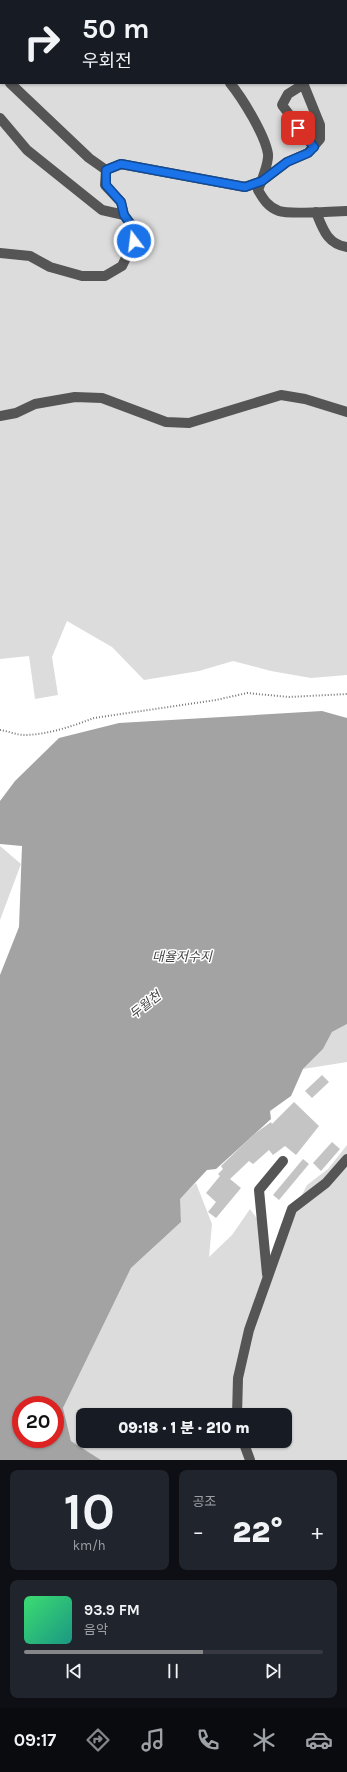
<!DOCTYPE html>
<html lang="ko">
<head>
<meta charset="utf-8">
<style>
  :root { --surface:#171b24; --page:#20242c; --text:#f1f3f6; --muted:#9ea1a6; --line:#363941; --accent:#858687 }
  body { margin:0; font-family:Karla,"Noto Sans KR",sans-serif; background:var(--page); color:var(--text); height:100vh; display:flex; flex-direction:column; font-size:15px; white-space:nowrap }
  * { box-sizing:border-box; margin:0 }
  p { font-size:13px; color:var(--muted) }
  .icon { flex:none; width:22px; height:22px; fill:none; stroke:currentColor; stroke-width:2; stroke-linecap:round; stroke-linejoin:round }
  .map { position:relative; height:1460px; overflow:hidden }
  .drawer { display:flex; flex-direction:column; gap:10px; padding:10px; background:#0d0f14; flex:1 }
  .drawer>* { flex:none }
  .banner { position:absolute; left:0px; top:0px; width:347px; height:84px; box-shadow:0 1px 3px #0004; background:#171b24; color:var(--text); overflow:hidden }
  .speed { position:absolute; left:12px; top:1396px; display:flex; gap:8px; font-size:20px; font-weight:700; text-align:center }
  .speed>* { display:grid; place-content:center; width:52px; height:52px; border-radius:50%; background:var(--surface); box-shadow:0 1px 3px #0004; line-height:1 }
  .speed .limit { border:6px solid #d22; background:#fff; color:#111 }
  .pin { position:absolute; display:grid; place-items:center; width:34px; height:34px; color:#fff; margin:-17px; border-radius:8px; box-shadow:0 2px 6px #0006 }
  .me { position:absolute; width:44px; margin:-22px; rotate:345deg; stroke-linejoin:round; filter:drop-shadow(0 0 3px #0008) }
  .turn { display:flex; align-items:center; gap:14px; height:84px; padding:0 16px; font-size:18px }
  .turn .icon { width:52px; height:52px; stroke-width:2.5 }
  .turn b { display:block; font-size:28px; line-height:34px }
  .big { font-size:30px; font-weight:800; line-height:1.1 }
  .drawer .widget { flex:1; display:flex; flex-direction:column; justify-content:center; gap:6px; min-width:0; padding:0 14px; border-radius:8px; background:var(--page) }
  .drawer .dial { align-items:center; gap:0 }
  .dial b { font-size:52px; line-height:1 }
  .song { display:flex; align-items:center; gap:12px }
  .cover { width:48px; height:48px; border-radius:6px; background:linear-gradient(135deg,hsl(140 70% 55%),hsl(170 70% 35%)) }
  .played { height:4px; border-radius:2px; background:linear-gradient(90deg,var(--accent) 60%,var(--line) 60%) }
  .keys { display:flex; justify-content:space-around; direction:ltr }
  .heat { display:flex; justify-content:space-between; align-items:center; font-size:22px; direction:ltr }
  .drawer .tiles { flex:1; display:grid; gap:10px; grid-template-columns:1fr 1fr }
  .widget:last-child { grid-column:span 2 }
  .trip { position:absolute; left:76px; top:1408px; width:216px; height:40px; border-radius:8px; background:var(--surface); box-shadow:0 1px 3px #0004; font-weight:800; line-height:40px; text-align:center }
  .dock { display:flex; height:64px; justify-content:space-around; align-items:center; background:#090b0e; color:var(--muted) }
  .dock .icon { width:28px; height:28px }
  .dock .active { color:var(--accent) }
  .dock b { font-size:18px; color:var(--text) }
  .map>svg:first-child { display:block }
  .green { fill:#dcdcdc; fill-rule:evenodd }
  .water { fill:#a3a3a3; fill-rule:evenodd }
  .building { fill:#c4c4c4 }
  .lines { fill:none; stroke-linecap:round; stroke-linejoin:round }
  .path { stroke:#777; stroke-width:2; stroke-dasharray:1 2; stroke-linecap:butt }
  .minor { stroke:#555; stroke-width:10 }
  .route-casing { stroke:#114b97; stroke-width:10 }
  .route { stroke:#1a73e8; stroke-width:7 }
  .labels { text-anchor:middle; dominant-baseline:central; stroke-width:3; stroke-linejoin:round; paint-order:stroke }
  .water-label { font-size:13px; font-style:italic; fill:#444; stroke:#fff }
</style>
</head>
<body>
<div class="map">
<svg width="347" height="1460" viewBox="0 0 347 1460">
  <rect width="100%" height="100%" fill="#fff"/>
  <g class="green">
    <path d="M0 0H347V675L311 678 271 671 233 661 199 671 144 680 112 647 67 621 52 657 58 695 35 699 29 656 0 659ZM1 1H346V83H1Z"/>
    <polygon points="0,846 21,864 0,920"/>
    <polygon points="347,1024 347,1062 303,1069 323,1049 332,1032"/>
    <path d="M347 1145V1460H101L71 1441 63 1408 131 1268 181 1222 179 1199 196 1183 212 1224 209 1257 232 1235 250 1209 258 1220 265 1267 307 1185 328 1169ZM83 1415H285V1441H83Z"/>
  </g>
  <path class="water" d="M322 711 347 718V1024L332 1032 323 1049 303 1069 291 1096 270 1111 271 1119 216 1169 207 1170 180 1199 181 1222 131 1268 63 1408 71 1441 101 1460H0V975L19 927 22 846 0 844V801L15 781 59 738 119 723ZM21 1405H55V1439H21Z"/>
  <g class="building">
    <polygon points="322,1075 329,1082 312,1098 305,1091"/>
    <polygon points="294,1102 319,1126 296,1155 285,1146 273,1155 269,1150 253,1164 249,1161 230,1179 241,1188 216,1218 208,1212 216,1202 206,1193 220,1176 218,1174 223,1169 221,1166 253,1135 271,1122 272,1124"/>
    <polygon points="332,1142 340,1149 321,1171 313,1163"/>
    <polygon points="303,1159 309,1164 279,1200 273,1195"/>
  </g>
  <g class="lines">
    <path class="path" d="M0 730C8 731 17 735 24 735 47 735 73 726 94 718L216 700 247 693 289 697 347 694"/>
    <g class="minor">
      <polyline points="152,0 153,1"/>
      <polyline points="277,0 278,1"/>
      <polyline points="317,0 318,1"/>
      <polyline points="346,27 347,28"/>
      <polyline points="0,66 1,68"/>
      <polyline points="10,83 89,158 106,170"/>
      <path d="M230 83C243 99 265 135 268 154 269 162 261 183 258 190 263 199 268 207 279 211 290 215 333 211 347 211"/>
      <polyline points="304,84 288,94 282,105 314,147"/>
      <polyline points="0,118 27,150 102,210 124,215"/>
      <path d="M316 212C323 229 327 244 347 247"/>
      <polyline points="0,253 30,256 50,267 82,276 105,276 122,266 134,241 132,226 124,215 121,202 105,185 106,170 121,164 245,187 262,181 287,162 308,153 320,139 320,125 303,83"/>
      <polyline points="0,416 16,413 35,404 75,397 102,398 166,422 189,423 281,395 305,399 347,412"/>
      <polyline points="267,1274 259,1190 283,1161"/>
      <polyline points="237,1415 238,1378 249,1330 292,1209 326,1183 347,1159"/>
      <polyline points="243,1441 250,1460"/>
    </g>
  </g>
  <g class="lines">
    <defs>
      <polyline id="route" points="134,241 132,226 124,215 121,202 106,185 106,170 121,164 245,187 262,181 287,162 308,153 314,147 298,128"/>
    </defs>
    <use href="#route" class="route-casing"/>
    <use href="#route" class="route"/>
  </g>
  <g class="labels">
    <g class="water-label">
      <text x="182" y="956">대율저수지</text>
      <text transform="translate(145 1005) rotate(-38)">두월천</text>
    </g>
  </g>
</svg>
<div class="speed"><div class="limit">20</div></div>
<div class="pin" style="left:298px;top:128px;background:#d93025"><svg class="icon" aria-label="arrive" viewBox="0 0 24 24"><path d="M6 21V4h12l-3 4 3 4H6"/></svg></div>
<svg class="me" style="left:134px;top:241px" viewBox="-20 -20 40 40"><circle r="17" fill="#1a73e8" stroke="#fff" stroke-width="3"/><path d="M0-11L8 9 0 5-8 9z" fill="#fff"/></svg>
<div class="trip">09:18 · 1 분 · 210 m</div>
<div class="banner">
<div class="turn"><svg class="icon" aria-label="right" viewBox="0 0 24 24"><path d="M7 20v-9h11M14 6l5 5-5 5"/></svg><div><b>50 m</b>우회전</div></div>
</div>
</div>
<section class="drawer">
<div class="tiles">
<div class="widget dial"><b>10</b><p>km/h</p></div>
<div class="widget"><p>공조</p>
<div class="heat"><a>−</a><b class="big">22°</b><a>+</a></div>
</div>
<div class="widget">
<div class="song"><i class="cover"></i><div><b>93.9 FM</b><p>음악</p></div></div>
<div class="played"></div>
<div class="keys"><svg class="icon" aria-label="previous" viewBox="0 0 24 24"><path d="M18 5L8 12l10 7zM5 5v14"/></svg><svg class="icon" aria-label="pause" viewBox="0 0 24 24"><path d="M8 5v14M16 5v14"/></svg><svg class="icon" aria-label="next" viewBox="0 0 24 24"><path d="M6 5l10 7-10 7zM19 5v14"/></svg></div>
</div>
</div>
</section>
<nav class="dock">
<b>09:17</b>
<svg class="icon active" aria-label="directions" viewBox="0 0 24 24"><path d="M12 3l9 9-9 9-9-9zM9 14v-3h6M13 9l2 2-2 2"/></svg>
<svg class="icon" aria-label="music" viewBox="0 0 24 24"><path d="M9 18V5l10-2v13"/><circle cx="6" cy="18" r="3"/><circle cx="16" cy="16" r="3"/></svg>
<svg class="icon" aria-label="phone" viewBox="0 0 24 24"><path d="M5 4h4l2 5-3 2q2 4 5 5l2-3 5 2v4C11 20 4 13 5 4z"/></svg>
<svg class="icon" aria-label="climate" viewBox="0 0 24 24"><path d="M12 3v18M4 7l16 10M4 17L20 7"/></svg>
<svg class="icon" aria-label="car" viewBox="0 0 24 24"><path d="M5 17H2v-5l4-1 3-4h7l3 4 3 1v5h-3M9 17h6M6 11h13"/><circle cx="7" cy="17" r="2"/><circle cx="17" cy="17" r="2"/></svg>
</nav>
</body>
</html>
